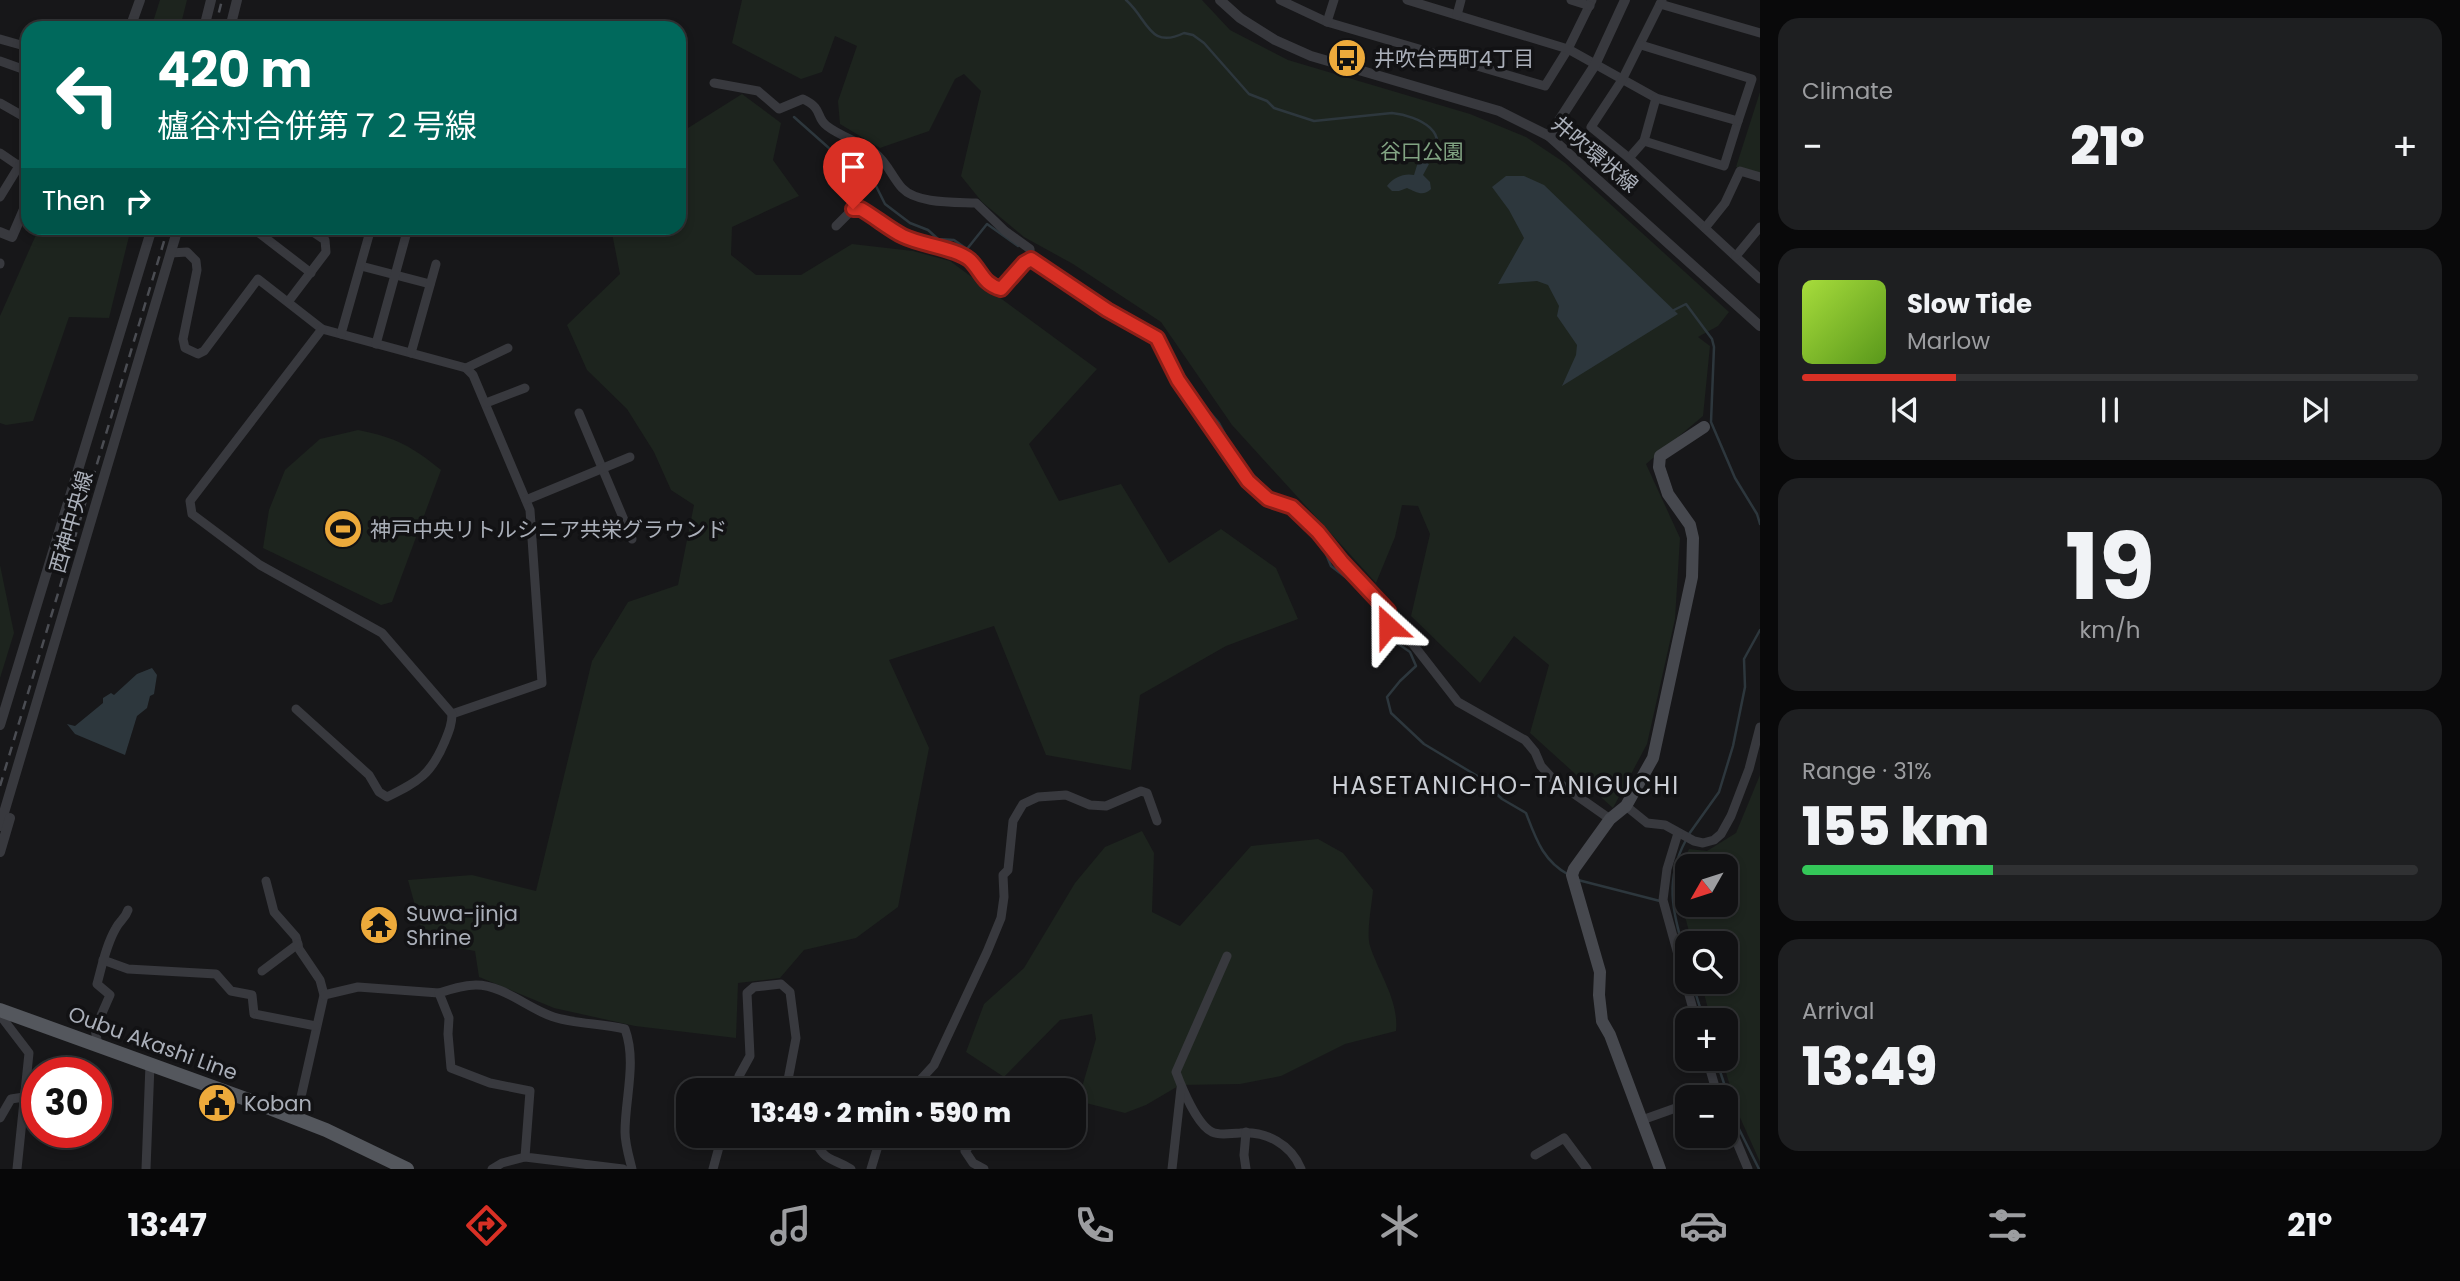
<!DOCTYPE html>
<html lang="en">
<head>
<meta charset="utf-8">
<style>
  :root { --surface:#111113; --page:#1e1f21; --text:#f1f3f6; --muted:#9c9da0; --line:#303133; --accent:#d93025 }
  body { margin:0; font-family:Poppins,"Noto Sans JP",sans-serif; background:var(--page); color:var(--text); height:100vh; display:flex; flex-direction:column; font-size:26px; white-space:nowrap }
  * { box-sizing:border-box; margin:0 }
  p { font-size:23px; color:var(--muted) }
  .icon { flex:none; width:38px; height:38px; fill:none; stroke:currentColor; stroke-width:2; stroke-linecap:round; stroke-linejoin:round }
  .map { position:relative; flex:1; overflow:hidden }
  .side { display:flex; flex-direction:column; gap:18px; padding:18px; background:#09090a; width:700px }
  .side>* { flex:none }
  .top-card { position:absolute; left:21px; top:21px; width:665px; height:214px; border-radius:21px; box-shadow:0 4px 10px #0003,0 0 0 2px var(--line); background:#00695c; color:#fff; overflow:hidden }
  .needle { width:46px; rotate:231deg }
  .tools { position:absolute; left:1675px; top:854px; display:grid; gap:14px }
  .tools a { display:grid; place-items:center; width:63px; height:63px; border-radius:14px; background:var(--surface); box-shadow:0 4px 10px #0003,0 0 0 2px var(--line); font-size:35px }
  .speed { position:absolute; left:21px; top:1057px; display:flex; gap:14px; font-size:35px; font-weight:700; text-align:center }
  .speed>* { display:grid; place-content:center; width:91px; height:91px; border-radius:50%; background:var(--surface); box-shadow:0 4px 10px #0003,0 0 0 2px var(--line); line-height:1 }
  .speed .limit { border:10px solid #d22; background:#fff; color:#111 }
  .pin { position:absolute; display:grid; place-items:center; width:60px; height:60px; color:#fff; margin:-72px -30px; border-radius:50% 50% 50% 0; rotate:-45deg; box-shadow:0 0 7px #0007 }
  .pin .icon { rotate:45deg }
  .me { position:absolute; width:77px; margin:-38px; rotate:336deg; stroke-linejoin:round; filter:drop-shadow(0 0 5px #0008) }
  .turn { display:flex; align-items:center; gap:24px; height:147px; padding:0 21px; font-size:32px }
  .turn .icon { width:91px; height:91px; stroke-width:2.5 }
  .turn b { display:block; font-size:49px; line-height:60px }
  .then { display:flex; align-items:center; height:66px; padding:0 21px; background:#0003; gap:14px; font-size:26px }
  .big { font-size:52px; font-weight:800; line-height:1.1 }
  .side .tile { flex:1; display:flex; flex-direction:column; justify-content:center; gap:10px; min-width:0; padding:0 24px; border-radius:21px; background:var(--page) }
  .side .dial { align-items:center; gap:0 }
  .dial b { font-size:91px; line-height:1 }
  .song { display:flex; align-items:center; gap:21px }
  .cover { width:84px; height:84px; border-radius:10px; background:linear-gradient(135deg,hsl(80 70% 55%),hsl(90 70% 35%)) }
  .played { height:7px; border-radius:4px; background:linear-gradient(90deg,var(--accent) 25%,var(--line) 25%) }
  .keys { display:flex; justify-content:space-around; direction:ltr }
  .heat { display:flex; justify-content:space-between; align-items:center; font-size:38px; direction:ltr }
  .charge { height:10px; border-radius:5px; background:linear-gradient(90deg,#34c759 31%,var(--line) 0) }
  .trip { position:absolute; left:676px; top:1078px; width:410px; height:70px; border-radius:21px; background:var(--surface); box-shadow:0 4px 10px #0003,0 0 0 2px var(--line); font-weight:800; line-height:70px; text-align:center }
  .tab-bar { display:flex; height:112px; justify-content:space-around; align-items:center; background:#070708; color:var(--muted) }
  .tab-bar .icon { width:49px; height:49px }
  .tab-bar .current { color:var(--accent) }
  .tab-bar b { font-size:32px; color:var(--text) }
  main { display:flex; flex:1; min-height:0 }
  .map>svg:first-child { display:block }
  .green { fill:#1d241e; fill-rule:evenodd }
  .water { fill:#2d373d }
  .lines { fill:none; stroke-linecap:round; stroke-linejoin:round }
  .stream { stroke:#2d373d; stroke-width:2.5 }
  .minor { stroke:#38393e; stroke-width:9 }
  .tertiary { stroke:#38393e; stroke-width:10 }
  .secondary { stroke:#46484e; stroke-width:12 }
  .primary { stroke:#54575d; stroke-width:14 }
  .rail { stroke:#4b4d53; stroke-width:2.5; stroke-dasharray:9 7; stroke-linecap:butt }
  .route-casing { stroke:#8d1f18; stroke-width:18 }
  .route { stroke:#d93025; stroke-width:12 }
  .labels { text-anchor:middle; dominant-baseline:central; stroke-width:7; stroke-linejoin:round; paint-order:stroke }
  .poi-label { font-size:21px; fill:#aaafb9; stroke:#121214; text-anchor:start }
  .park-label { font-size:21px; fill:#81a382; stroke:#121214 }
  .street-label { font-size:21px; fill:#aaafb9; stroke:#121214 }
  .quarter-label { font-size:24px; letter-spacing:2px; fill:#cbced5; stroke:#121214 }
</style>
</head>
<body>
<main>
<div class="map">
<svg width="1760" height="1169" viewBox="0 0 1760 1169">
  <rect width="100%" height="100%" fill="#171719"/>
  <g class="green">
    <polygon points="160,0 187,0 180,28 151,28"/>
    <polygon points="742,0 1202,0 1230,30 1288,60 1470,114 1526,137 1565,163 1729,312 1718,326 1698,337 1710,346 1703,416 1646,464 1680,538 1675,619 1647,744 1613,808 1530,733 1549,665 1514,636 1480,683 1411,616 1430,534 1418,506 1402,505 1395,537 1376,583 1232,425 1161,322 1073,264 1024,237 982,202 961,176 981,91 964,74 955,79 929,131 880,148 840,124 838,101 857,46 835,36 822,72 801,79 732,43"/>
    <polygon points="1760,92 1760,174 1736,167"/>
    <polygon points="742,94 781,123 773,160 799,196 732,227 731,255 756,275 801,275 852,244 913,251 950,261 1097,369 1029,444 1059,501 1121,484 1169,563 1221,529 1276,568 1298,619 1226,646 1140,695 1131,770 1046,755 994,626 889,660 929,748 898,907 856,938 804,950 780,978 738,983 736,1038 635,1026 554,1008 479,977 475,951 425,942 408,880 472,875 536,891 592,661 628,602 678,585 694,505 671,490 654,452 627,409 587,370 567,325 620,274 611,228 679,228 679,125 688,128"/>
    <polygon points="39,228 131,228 109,318 69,317 33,421 6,425 0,423 0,316"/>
    <path d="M358 430C397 438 411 446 441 470L392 602 381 605 263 548 269 510 285 470 320 439Z"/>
    <polygon points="0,565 14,633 0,678"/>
    <path d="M1760 775V1162L1738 1113 1722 1059H1726V1020H1711L1701 982H1726V943H1692L1681 901 1678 872 1689 849 1707 851 1736 833ZM1687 866H1726V905H1687Z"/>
    <path d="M1142 831 1154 853 1152 912 1180 926 1251 846 1318 839 1343 853 1373 890C1372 904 1366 933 1370 946 1379 974 1399 1000 1396 1031L1345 1044 1281 1076 1240 1084 1180 1085 1146 1105 1125 1113 1078 1101 1096 1039 1092 1014 1060 1020 1004 1077 966 1052 984 1004 1024 968 1075 883 1105 847Z"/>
  </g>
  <g class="water">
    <path d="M1418 162 1429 164 1423 175 1430 182 1431 189C1423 197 1416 192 1407 188L1399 191H1392L1387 186C1394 177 1404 173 1414 175Z"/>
    <polygon points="1506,176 1524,176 1544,185 1678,314 1562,386 1576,355 1577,345 1557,316 1559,306 1548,285 1537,281 1498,284 1524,238 1509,210 1492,187"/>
    <polygon points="152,668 157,675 154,694 150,696 147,708 137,716 125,755 75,734 67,724 75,726 103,703 103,698 111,693 114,695 137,674"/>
  </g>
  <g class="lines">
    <g class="stream">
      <path d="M1126 0C1148 19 1149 50 1184 33L1193 35 1204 43 1249 94 1267 101 1274 108 1314 121 1392 113C1419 116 1455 133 1427 163"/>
      <polyline points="794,117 857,173 875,184 885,204 910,223 928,230 938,239 954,240 967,249 987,224 1018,246"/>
      <polyline points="1033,254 1118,310 1156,329 1197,397 1219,423 1235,453 1252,474 1277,498"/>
      <polyline points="1674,310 1686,304 1712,339 1714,347 1711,422 1735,478 1757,514 1760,524"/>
      <path d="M1279 505 1321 542 1331 566 1353 583 1374 607 1381 616 1384 634 1410 652 1416 666 1400 681 1387 697 1391 713 1424 744 1479 777 1502 799 1526 813C1536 839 1543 861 1569 875"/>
      <polyline points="1689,834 1719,792 1733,746 1745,687 1744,659 1760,630"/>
      <path d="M1686 840C1662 884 1675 917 1687 962"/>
      <polyline points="1578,880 1660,901"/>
      <polyline points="1692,982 1704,1020"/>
      <polyline points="1716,1059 1739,1129 1759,1169"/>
    </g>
    <g class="minor">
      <polyline points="1280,0 1327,22 1545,86 1568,49 1592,0"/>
      <polyline points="1407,0 1568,49 1656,98 1738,121 1724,166 1644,141 1629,158"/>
      <polyline points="1571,0 1590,6"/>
      <polyline points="1662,0 1622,80 1591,127 1629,158 1760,279"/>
      <polyline points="1660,4 1760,33"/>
      <polyline points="1457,15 1461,0"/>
      <polyline points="1327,22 1334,0"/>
      <polyline points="0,39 28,47"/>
      <polyline points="1641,45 1752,79 1738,121"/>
      <polyline points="0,61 28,71"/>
      <path d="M714 83 758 91 779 109 803 99C824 109 815 117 827 126 841 137 861 142 875 153 887 162 892 177 902 188 917 204 955 202 976 203L1005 231 1030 249 1031 259 1107 310 1157 338 1178 380 1248 481 1268 499 1292 507 1318 532 1342 562 1388 611 1389 626 1399 636 1412 643 1458 702 1525 740 1535 752 1541 766 1553 779 1610 819"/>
      <polyline points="0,103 28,119"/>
      <polyline points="1644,141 1656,98"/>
      <polyline points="0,153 19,166"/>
      <polyline points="0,197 19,166 28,156"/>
      <path d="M836 226 853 209H861C875 217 889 229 903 236 921 245 956 248 970 260 982 272 983 284 1001 289L1024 263 1031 259"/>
      <polyline points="258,228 259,233 311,273"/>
      <polyline points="1705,228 1725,203 1740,171 1760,177"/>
      <polyline points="171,253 187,252 196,261 197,270 183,339 185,348 198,354 204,351 258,279 322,329 466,368 473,375 530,510 542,683 452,714"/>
      <polyline points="1736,256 1760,227"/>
      <polyline points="0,263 0,264"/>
      <polyline points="361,266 430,284"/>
      <polyline points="288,302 326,252 325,240 307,228"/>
      <polyline points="341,334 371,228"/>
      <polyline points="376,344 408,228"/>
      <polyline points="411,353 436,264"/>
      <polyline points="466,368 508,348"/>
      <polyline points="486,403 525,388"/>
      <polyline points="579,413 632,539"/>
      <polyline points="526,500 630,457"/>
      <path d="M296 709 369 775 379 792 387 797C419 781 431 775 445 741 449 731 452 724 452 714L382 633 260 565 192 514 190 501 322 329"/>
      <polyline points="1626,806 1647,823 1665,825 1694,841 1703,843 1714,840 1721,834 1731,816 1749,769 1760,727"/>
      <polyline points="1678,833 1667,869 1663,900 1696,1020"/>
      <polyline points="266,881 274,912 296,937 299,949 320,980 324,995 296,1119"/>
      <path d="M1227 956 1176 1072C1182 1088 1197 1125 1212 1132 1220 1136 1231 1133 1240 1133 1266 1131 1291 1144 1301 1169"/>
      <polyline points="103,960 128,969 216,974 231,991 252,995 254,1014 316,1026"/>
      <polyline points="262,971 298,944"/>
      <polyline points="324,995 358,987 439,993"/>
      <polyline points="0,1015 29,1053 17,1169"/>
      <path d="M98 1045 95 1029 110 995 97 984C102 966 106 945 116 928 120 920 125 919 128 910"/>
      <polyline points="1707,1059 1718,1097"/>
      <polyline points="735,1090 739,1076 750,1056 747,993 754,987 781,984 790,992 796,1038 787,1085 777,1090"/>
      <polyline points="911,1090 934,1065 987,952 1001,918 1004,897 1003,875 1008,870 1013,821 1023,804 1038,797 1066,795 1090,805 1106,806 1141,791 1147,793 1157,821"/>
      <polyline points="1706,1097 1716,1094"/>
      <polyline points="1726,1116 1748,1169"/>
      <polyline points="0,1118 11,1099 24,1097"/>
      <polyline points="1642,1120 1687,1104"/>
      <path d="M813 1136C825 1163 829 1156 851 1169"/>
      <polyline points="978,1136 965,1151 973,1163 984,1169"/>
      <polyline points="1535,1155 1564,1138 1587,1169"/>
      <polyline points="146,1169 150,1064"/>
      <polyline points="492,1169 502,1163 525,1157"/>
      <path d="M623 1169 525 1157 530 1091 490 1083 451 1068 448 1034 449 1018 439 993C451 989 463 985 476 985 506 985 532 1013 561 1019 582 1024 604 1024 625 1029 637 1062 625 1098 625 1132 625 1144 629 1157 632 1169"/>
      <polyline points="713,1169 722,1136"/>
      <polyline points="871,1169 881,1136"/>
      <polyline points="1172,1169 1181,1088"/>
      <polyline points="1246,1169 1244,1155 1246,1132"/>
    </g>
    <g class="tertiary">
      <polyline points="1220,0 1240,18 1275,40 1311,56 1499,111 1549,136 1760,326"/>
      <polyline points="130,28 140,0"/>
      <polyline points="204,28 211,0"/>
      <polyline points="230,28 237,0"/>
      <polyline points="1549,136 1595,65 1625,0"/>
      <polyline points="0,232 12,237 28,200"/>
      <polyline points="0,725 152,228"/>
      <polyline points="0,826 178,228"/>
      <polyline points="0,852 10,818"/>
    </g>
    <polyline class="secondary" points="1660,1169 1610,1035 1602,1021 1599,995 1600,972 1572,875 1574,869 1610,819 1626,806 1653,758 1692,577 1693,538 1690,525 1668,494 1659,467 1660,456 1704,427"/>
    <polyline class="primary" points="0,1010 246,1099 326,1130 407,1169"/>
    <g class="rail">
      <polyline points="215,28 222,0"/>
      <polyline points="0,786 168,228"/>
    </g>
  </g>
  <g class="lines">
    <defs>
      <path id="route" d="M853 209H861C875 217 889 229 903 236 921 245 956 248 970 260 982 272 983 284 1001 289L1024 263 1031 259 1107 310 1157 338 1178 380 1248 481 1268 499 1292 507 1318 532 1342 562 1388 611V626"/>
    </defs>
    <use href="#route" class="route-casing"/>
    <use href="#route" class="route"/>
  </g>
  <defs>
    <symbol id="bus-disc" viewBox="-11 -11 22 22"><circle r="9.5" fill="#edaa3b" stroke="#121214"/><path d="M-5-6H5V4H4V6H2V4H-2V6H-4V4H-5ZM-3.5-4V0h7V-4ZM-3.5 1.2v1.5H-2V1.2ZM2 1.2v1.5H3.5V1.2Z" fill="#111"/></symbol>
    <symbol id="stadium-disc" viewBox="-11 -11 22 22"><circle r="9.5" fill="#edaa3b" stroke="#121214"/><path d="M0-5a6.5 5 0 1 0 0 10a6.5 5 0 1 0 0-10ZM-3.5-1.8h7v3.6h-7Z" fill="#111"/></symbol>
    <symbol id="temple-disc" viewBox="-11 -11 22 22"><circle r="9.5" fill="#edaa3b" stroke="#121214"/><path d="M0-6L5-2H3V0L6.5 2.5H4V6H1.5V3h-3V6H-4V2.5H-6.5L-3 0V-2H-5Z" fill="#111"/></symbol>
    <symbol id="civic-disc" viewBox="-11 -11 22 22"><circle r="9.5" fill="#edaa3b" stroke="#121214"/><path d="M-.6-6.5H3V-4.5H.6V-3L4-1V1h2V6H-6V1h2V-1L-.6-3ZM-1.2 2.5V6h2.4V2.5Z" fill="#111"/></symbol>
  </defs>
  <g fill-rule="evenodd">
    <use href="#bus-disc" x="1325" y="36" width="44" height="44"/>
    <use href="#stadium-disc" x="321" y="507" width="44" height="44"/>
    <use href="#temple-disc" x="357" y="903" width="44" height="44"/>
    <use href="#civic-disc" x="195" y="1081" width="44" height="44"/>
  </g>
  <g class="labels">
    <g class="poi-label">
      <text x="1374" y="58">井吹台西町4丁目</text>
      <text x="370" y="529">神戸中央リトルシニア共栄グラウンド</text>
      <text x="406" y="913">Suwa-jinja<tspan x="406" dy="24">Shrine</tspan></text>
      <text x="244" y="1103">Koban</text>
    </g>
    <g class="park-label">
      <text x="1422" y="151">谷口公園</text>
    </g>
    <g class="street-label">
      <text transform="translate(1595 154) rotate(40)">井吹環状線</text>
      <text transform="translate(71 522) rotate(-74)">西神中央線</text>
      <text transform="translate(153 1043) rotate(20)">Oubu Akashi Line</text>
    </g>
    <g class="quarter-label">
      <text x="1506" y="785">HASETANICHO-TANIGUCHI</text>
    </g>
  </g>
</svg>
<div class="tools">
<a><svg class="needle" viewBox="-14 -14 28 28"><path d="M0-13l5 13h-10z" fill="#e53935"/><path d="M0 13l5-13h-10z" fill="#9c9da0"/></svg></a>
<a><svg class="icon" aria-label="search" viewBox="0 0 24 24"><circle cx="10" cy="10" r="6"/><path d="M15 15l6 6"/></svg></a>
<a>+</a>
<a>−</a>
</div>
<div class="speed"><div class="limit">30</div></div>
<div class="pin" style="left:853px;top:209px;background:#d93025"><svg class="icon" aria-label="arrive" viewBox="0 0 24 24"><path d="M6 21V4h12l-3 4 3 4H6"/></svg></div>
<svg class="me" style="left:1388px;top:626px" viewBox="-20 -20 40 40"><path d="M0-17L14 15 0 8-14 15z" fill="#d93025" stroke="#fff" stroke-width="4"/></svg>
<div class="trip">13:49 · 2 min · 590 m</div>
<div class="top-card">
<div class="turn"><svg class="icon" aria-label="left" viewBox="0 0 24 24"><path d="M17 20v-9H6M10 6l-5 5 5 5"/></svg><div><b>420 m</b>櫨谷村合併第７２号線</div></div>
<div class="then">Then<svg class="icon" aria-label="right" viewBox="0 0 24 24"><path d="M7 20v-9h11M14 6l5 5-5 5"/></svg></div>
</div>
</div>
<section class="side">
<div class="tile"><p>Climate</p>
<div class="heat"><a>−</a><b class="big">21°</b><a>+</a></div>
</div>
<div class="tile">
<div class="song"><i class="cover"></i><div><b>Slow Tide</b><p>Marlow</p></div></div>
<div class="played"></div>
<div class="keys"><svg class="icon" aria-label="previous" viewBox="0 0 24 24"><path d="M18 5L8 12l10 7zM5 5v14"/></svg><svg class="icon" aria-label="pause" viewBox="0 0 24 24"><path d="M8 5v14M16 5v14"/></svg><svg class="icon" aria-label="next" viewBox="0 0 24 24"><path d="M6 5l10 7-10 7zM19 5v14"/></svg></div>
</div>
<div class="tile dial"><b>19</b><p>km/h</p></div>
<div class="tile"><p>Range · 31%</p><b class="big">155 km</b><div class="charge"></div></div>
<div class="tile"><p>Arrival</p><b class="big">13:49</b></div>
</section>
</main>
<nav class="tab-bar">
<b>13:47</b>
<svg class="icon current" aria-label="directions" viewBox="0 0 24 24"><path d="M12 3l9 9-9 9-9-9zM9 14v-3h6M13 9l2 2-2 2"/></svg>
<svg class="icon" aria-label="music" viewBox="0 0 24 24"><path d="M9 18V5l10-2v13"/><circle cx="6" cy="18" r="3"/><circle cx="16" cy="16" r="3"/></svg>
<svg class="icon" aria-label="phone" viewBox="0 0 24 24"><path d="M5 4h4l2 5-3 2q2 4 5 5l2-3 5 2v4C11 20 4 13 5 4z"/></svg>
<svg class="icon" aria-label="climate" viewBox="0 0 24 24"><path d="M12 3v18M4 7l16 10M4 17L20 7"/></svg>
<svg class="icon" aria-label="car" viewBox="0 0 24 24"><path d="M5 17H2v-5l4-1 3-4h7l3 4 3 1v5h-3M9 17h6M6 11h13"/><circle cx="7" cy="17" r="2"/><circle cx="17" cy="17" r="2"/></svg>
<svg class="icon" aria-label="filters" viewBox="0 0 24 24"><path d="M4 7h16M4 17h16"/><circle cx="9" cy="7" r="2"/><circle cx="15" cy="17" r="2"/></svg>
<b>21°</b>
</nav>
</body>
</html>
